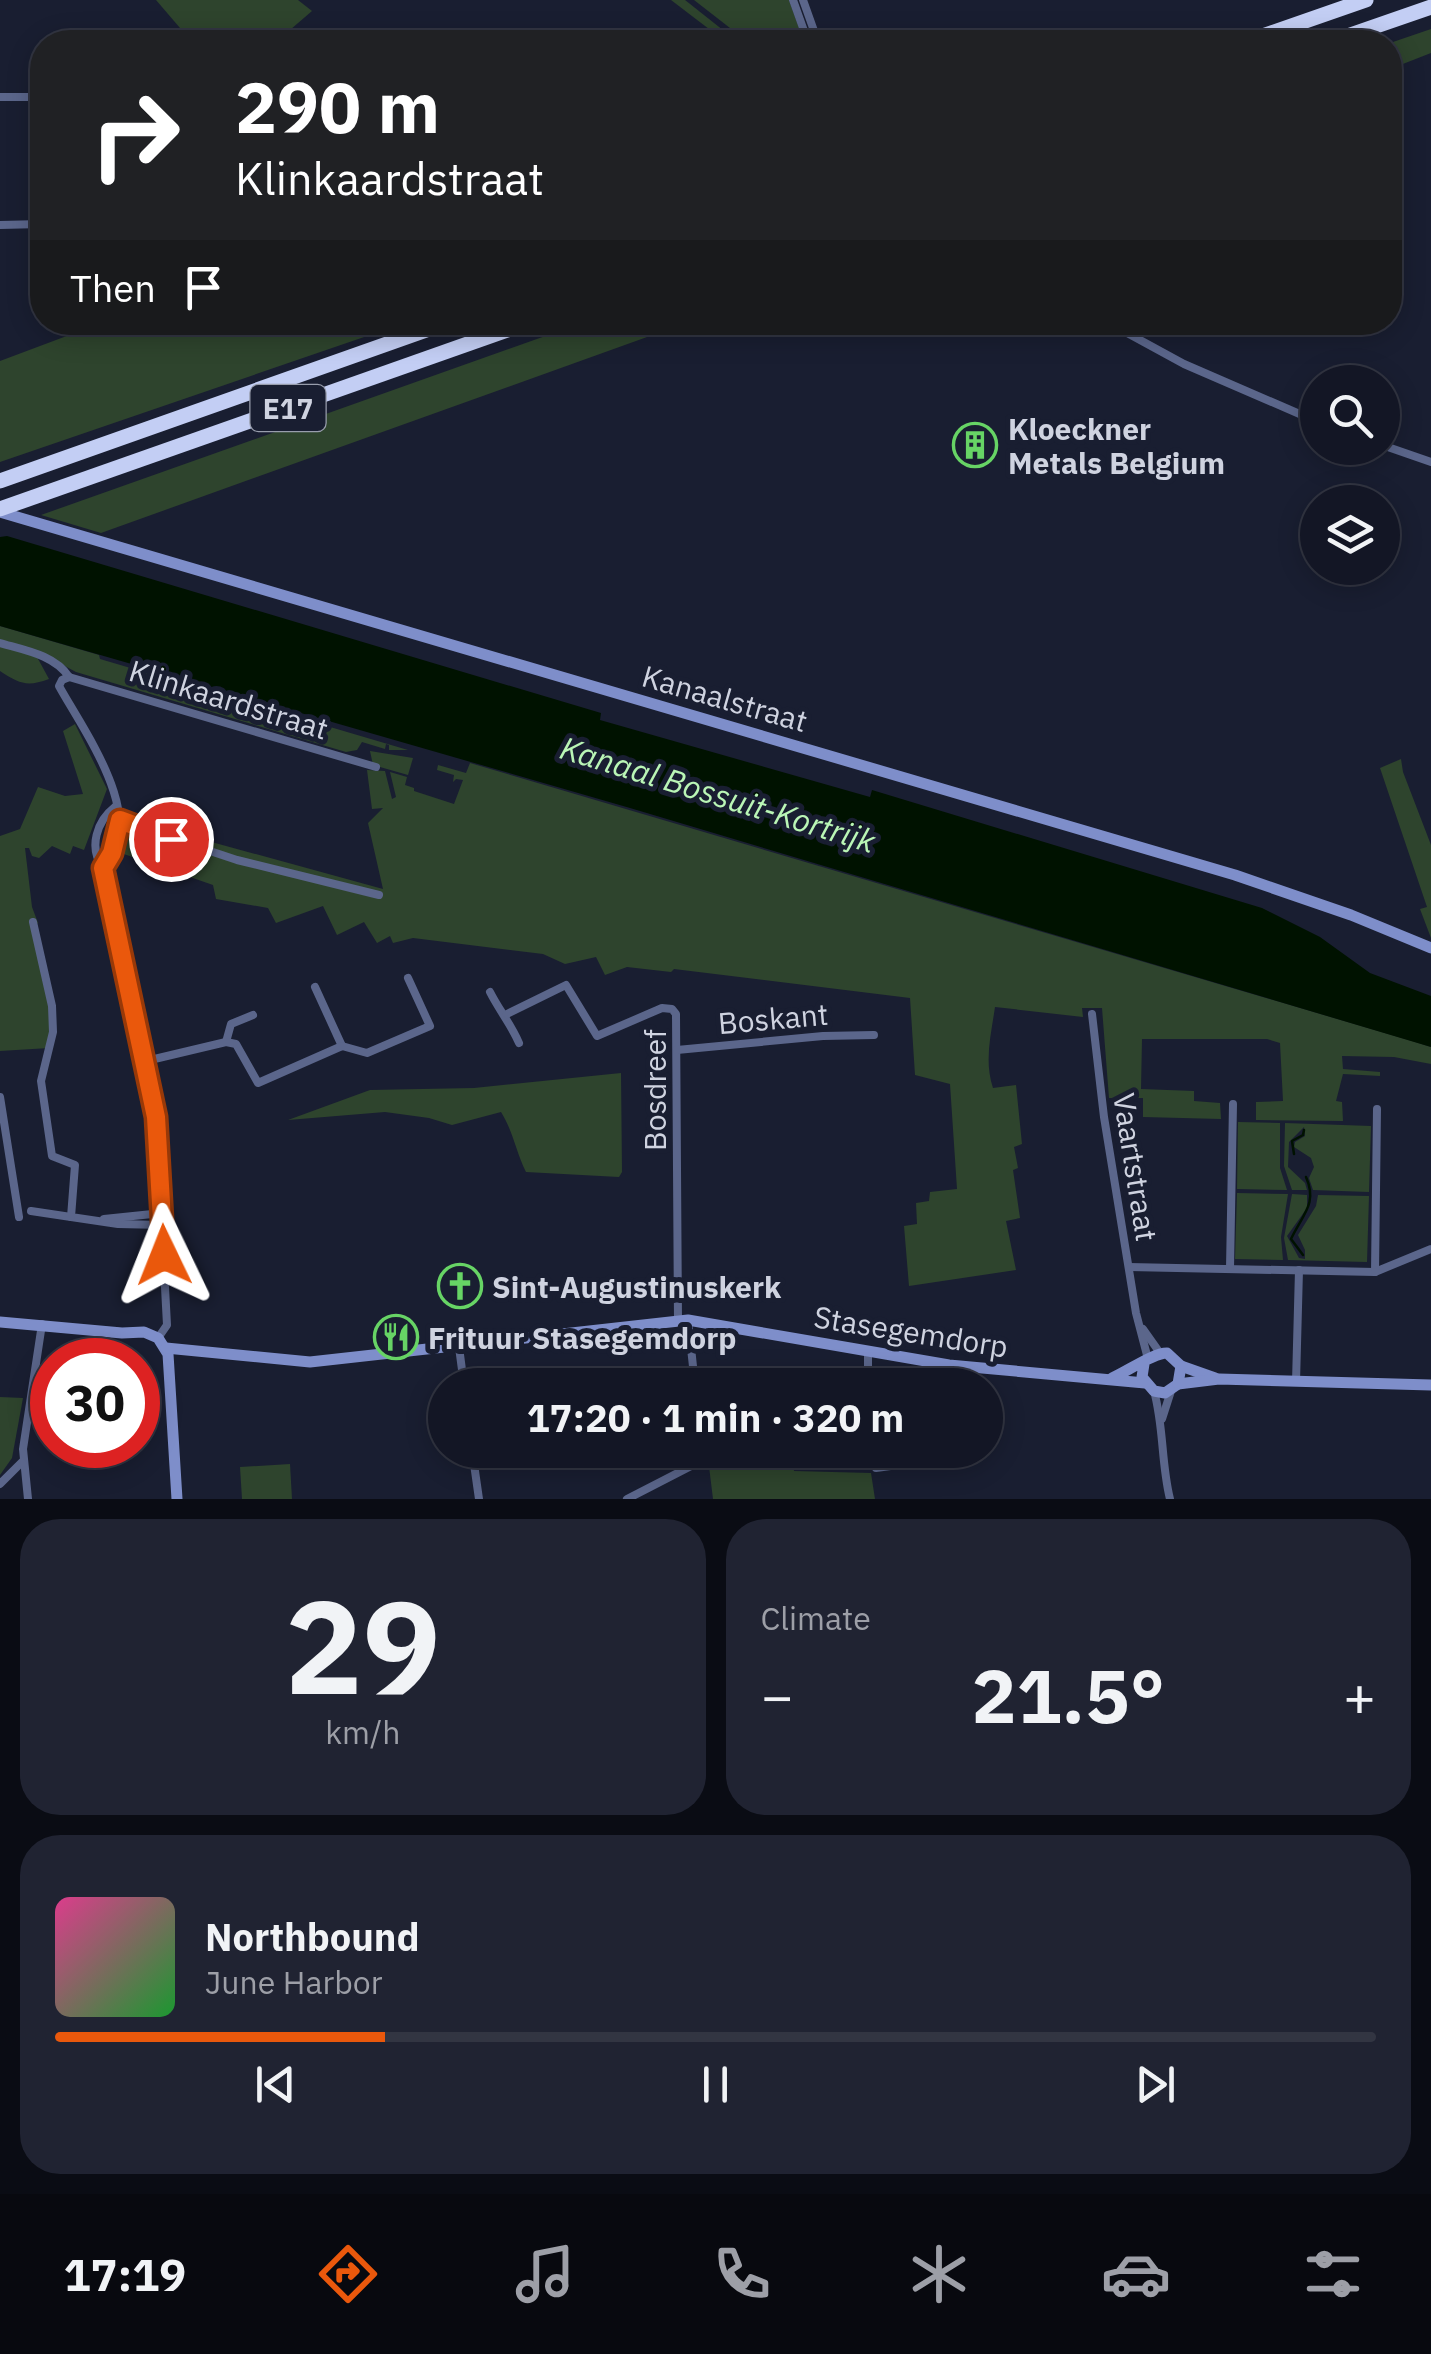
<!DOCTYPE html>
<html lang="en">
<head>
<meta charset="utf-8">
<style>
  :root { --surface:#131625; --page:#202332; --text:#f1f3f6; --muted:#9d9fa7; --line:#323542; --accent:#ea580c }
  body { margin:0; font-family:"IBM Plex Sans",sans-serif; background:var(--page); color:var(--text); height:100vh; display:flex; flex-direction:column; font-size:38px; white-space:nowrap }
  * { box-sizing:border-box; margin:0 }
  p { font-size:32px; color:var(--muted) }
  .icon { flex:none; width:55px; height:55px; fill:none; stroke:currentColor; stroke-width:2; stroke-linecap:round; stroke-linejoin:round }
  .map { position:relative; height:1499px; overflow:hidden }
  .drawer { display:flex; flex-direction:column; gap:20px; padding:20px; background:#0a0c14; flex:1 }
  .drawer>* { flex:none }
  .banner { position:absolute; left:30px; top:30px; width:1372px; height:305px; border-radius:40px; box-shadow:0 5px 25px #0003,0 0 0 2px var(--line); background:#202124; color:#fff; overflow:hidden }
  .controls { position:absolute; left:1300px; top:365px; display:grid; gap:20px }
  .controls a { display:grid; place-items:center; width:100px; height:100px; border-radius:50%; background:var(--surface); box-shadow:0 5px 25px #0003,0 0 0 2px var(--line); font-size:50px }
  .speed { position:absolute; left:30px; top:1338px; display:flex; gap:20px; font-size:50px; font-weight:700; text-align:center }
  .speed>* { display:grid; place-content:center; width:130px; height:130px; border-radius:50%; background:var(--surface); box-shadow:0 5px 25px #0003,0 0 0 2px var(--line); line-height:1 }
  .speed .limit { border:15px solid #d22; background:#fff; color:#111 }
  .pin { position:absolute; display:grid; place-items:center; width:85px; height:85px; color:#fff; margin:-42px; border:5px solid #fff; border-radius:50%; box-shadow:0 2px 10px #0007 }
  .me { position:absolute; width:110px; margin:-55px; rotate:358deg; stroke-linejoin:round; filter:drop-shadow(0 0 8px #0008) }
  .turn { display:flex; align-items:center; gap:35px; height:210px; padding:0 40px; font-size:45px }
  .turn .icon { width:130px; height:130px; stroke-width:2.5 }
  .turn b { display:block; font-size:70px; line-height:85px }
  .then { display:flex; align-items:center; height:95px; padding:0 40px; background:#0003; gap:20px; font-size:38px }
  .big { font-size:75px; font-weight:800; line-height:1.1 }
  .drawer .widget { flex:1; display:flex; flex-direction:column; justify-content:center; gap:15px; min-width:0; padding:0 35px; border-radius:40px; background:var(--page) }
  .drawer .dial { align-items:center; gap:0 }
  .dial b { font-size:130px; line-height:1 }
  .song { display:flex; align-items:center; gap:30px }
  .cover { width:120px; height:120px; border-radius:15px; background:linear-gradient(135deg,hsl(330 70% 55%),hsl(130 70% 35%)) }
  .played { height:10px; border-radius:5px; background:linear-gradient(90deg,var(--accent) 25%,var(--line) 25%) }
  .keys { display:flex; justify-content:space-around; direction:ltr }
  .heat { display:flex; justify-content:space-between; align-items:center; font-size:55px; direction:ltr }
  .drawer .tiles { flex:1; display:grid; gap:20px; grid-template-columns:1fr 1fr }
  .widget:last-child { grid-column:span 2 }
  .trip { position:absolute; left:428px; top:1368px; width:575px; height:100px; border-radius:50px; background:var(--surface); box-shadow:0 5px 25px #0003,0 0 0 2px var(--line); font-weight:800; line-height:100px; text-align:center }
  .menu { display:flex; height:160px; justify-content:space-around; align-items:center; background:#08090f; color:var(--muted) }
  .menu .icon { width:70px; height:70px }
  .menu .on { color:var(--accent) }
  .menu b { font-size:45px; color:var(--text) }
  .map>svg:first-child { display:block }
  .green { fill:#2e442d }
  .water { fill:#001200 }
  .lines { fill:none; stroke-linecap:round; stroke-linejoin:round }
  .stream { stroke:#001200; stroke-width:2.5 }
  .street { stroke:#5b668b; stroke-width:8 }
  .secondary { stroke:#7e8eca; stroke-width:11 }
  .highway { stroke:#c3cef4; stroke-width:15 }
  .route-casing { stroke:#983908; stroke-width:25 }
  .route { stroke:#ea580c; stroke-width:18 }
  .labels { text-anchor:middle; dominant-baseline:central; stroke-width:10; stroke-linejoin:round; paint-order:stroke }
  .shield { fill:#191e31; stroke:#989dac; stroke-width:2.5 }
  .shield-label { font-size:28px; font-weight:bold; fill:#cfd3e0 }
  .poi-label { font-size:30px; font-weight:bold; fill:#cfd3e0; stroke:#191e31; text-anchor:start }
  .street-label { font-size:30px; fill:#cfd3e0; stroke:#191e31 }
  .water-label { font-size:32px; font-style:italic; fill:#baf6b6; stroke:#191e31 }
</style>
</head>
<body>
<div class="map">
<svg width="1431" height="1499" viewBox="0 0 1431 1499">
  <rect width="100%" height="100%" fill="#191e31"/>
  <g class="green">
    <polygon points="156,0 298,0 312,11 276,42 192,42"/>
    <polygon points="671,0 685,0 738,42 726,42"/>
    <polygon points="694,0 789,0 804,42 748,42"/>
    <polygon points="1431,29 1431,53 1390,69 1390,43"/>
    <polygon points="104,322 405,322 405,323 0,462 0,361"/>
    <polygon points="582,323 686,323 101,533 41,515"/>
    <polygon points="0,626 99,655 100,659 408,750 389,750 389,745 386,744 385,749 362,742 357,750 346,752 76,672 33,649 0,640"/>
    <path d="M0 646 37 657 49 679C27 687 20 684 0 671Z"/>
    <polygon points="75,724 107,789 84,850 73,846 70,854 52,846 39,858 32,856 29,848 25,848 32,907 38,923 31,928 49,1007 49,1048 0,1051 0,836 20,829 38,787 65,796 83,794 63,731"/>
    <polygon points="370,751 413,758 408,775 373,765"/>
    <polygon points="1401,759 1403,772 1431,845 1431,938 1420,909 1427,907 1380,768"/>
    <path d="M470 763 1412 1041 1431 1047V1064L1394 1057 1342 1056 1343 1069 1380 1072V1076L1343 1074 1336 1101 1342 1102 1343 1121 1256 1120V1102L1283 1101 1280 1043 1267 1039H1142L1141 1089 1194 1091V1101L1220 1103 1221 1119 1143 1117V1098H1109L1102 1008H1082L1083 1017 995 1007C991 1035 984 1061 993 1088L1016 1085 1022 1144 1014 1147 1018 1168 1013 1170 1020 1218 1006 1221 1016 1270 909 1286 904 1226 917 1224 916 1203 929 1201 930 1192 957 1189 950 1084 915 1075 910 998 674 969 671 972 627 967 605 975 596 957 565 964 543 954 413 938 393 943 390 936 377 943 364 922 337 935 323 906 276 923 268 908 216 899 213 885 118 852 128 819 383 889 368 823 383 808 372 809 367 770 385 771 392 799 396 797 390 772 407 777 405 785 414 788V791L454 804 463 780 456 779 453 782 454 775 437 770 438 765 466 773Z"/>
    <path d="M621 1073 622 1172 619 1177 526 1172C516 1152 513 1131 501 1112L452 1125 429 1118 385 1112 288 1120 370 1090 474 1088Z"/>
    <polygon points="1238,1122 1280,1123 1280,1168 1287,1190 1237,1189"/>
    <polygon points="1285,1123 1371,1126 1369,1192 1313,1190 1309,1178 1314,1167 1311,1158 1294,1147 1295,1142 1305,1136 1304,1127 1289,1142 1288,1167 1305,1183 1307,1190 1292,1190 1284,1166"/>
    <polygon points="1237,1193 1288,1194 1281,1237 1283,1260 1235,1259"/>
    <polygon points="1292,1194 1307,1195 1307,1208 1287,1236 1299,1258 1305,1259 1305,1250 1298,1235 1316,1206 1318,1195 1369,1196 1367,1262 1288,1260 1284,1238"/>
    <polygon points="0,1397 23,1398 12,1458 0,1475"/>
    <polygon points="707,1450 791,1450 794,1471 871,1473 875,1499 713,1499"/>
    <polygon points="290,1464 292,1499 242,1499 240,1467"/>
  </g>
  <polygon class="water" points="7,536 601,713 600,720 870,797 872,790 1262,908 1320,937 1370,973 1431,996 1431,1047 630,808 0,626 0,537"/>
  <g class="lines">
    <g class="stream">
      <polyline points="1294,1154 1292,1141 1303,1135 1304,1130"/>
      <path d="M1303 1255 1291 1239C1302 1215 1318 1204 1306 1177"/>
    </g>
    <g class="street">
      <polyline points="793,0 808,42"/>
      <polyline points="803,0 818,42"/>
      <polyline points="0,97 42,97"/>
      <polyline points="0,225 42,224"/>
      <polyline points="1107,322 1184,364 1318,422"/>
      <polyline points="1382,445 1431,462"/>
      <path d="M0 643C24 650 55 655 69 677"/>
      <polyline points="69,677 376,767"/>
      <path d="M69 677 62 680 59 686C83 730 151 821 103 868"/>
      <path d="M115 807C97 821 88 847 103 868L156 1117 167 1325 158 1338"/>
      <polyline points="120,821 237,860 379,895"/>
      <polyline points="33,922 52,1006 53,1032 41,1081 52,1156 75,1165 71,1217 118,1224 162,1225"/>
      <polyline points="315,987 342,1046"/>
      <path d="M490 992C499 1010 511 1024 519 1043"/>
      <polyline points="507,1014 566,985 597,1036 662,1008 672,1009 676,1014 678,1321"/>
      <polyline points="1092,1014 1104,1117 1136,1313 1148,1359"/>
      <polyline points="226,1042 231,1024 253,1015"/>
      <polyline points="677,1050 823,1036 874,1035"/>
      <polyline points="146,1061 226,1042 236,1044 258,1083 342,1046 367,1053 430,1026 408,978"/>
      <polyline points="0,1097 19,1217"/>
      <polyline points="31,1211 71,1217"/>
      <polyline points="104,1219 162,1213"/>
      <polyline points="1129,1267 1375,1272 1431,1249"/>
      <polyline points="1230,1268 1233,1104"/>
      <polyline points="1375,1272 1377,1109"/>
      <polyline points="688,1320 695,1385"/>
      <polyline points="1143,1329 1160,1353"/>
      <polyline points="459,1347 464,1385"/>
      <polyline points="868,1351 868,1385"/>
      <polyline points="1296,1382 1299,1270"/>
      <path d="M1154 1391C1164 1427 1161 1463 1170 1499"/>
      <polyline points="1162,1419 1171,1391"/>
      <polyline points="472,1450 479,1499"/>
      <polyline points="875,1450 876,1468 927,1461 926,1450"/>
      <polyline points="0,1484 22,1462"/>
      <polyline points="28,1499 23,1449 42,1324"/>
      <polyline points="627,1499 697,1463 703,1450"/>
    </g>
    <g class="secondary">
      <polyline points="0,512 1235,875 1351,915 1431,948"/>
      <polyline points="0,1322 122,1333 144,1332 158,1338 168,1354 177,1499"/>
      <polyline points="166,1348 310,1362 688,1320 949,1365 1145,1383"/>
      <polyline points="1181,1366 1215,1378"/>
      <path d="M1112 1378C1128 1371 1153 1353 1167 1353L1181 1366 1178 1384 1165 1393 1154 1391 1142 1377 1144 1364"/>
      <polyline points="1178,1384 1219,1379 1431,1385"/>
    </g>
    <g class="highway">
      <polyline points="1245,42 1366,0"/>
      <polyline points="1330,42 1431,7"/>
      <polyline points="0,481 449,322"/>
      <polyline points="0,509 530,322"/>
    </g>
  </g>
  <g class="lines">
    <defs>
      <polyline id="route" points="164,1255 156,1117 103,868 112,853 120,820 171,839"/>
    </defs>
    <use href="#route" class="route-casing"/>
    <use href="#route" class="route"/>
  </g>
  <defs>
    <symbol id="building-ring" viewBox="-11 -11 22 22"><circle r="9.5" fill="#191e31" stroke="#67d465" stroke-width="1.5"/><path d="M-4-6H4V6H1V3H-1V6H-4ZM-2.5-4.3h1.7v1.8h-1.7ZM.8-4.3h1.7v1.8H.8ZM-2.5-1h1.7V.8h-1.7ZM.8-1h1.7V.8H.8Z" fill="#67d465"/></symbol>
    <symbol id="church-ring" viewBox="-11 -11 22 22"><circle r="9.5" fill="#191e31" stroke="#67d465" stroke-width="1.5"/><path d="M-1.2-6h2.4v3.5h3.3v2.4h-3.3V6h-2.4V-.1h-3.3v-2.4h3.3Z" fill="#67d465"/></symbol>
    <symbol id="restaurant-ring" viewBox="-11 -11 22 22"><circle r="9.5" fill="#191e31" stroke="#67d465" stroke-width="1.5"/><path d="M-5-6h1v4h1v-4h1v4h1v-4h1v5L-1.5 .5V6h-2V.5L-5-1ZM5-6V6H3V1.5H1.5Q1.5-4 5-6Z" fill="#67d465"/></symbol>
  </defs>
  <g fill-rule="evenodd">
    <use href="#building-ring" x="950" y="420" width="50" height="50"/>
    <use href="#church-ring" x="435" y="1261" width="50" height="50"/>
    <use href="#restaurant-ring" x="371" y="1312" width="50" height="50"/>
  </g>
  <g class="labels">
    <rect class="shield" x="250.5" y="385" width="75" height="46" rx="8"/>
    <g class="shield-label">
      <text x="288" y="408">E17</text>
    </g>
    <g class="poi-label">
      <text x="1008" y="428">Kloeckner<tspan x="1008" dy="34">Metals Belgium</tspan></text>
      <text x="492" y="1286">Sint-Augustinuskerk</text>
      <text x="428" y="1337">Frituur Stasegemdorp</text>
    </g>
    <g class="street-label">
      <text transform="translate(725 698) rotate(16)">Kanaalstraat</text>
      <text transform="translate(229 699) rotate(17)">Klinkaardstraat</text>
      <text transform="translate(773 1018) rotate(-5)">Boskant</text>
      <text transform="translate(654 1090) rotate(-90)">Bosdreef</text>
      <text transform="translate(1136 1167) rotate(81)">Vaartstraat</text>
      <text transform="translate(911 1331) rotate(9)">Stasegemdorp</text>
    </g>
    <g class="water-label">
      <text transform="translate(718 794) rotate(17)">Kanaal Bossuit-Kortrijk</text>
    </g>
  </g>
</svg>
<div class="controls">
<a><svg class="icon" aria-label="search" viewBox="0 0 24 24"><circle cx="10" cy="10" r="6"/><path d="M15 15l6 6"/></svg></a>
<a><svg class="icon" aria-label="layers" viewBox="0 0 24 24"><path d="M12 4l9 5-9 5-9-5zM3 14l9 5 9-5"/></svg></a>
</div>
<div class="speed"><div class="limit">30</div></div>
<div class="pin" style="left:171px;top:839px;background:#d93025"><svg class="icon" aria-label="arrive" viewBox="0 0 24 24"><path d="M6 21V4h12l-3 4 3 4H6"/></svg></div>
<svg class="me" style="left:164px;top:1255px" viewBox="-20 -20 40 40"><path d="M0-17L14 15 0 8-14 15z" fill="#ea580c" stroke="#fff" stroke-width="4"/></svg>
<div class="trip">17:20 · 1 min · 320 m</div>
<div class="banner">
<div class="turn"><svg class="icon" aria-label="right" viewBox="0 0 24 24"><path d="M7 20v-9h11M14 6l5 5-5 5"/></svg><div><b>290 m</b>Klinkaardstraat</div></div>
<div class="then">Then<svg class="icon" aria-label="arrive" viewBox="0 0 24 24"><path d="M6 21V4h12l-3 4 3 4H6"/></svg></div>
</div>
</div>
<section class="drawer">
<div class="tiles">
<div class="widget dial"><b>29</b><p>km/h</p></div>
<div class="widget"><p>Climate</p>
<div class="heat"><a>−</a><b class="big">21.5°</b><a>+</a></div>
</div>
<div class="widget">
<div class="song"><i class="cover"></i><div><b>Northbound</b><p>June Harbor</p></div></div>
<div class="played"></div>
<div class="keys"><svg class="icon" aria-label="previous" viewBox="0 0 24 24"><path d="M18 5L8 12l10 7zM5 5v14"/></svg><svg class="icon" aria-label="pause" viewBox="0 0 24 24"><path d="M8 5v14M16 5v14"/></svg><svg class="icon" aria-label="next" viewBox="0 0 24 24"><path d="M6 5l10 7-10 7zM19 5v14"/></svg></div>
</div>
</div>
</section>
<nav class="menu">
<b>17:19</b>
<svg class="icon on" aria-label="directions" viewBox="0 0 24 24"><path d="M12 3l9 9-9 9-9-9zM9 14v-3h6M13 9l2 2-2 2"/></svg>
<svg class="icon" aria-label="music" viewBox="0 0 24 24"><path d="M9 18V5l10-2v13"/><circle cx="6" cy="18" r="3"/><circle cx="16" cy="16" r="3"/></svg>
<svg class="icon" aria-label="phone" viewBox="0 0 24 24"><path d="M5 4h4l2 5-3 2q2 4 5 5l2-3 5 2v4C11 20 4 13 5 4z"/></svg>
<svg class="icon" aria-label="climate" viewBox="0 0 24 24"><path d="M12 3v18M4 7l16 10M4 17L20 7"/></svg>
<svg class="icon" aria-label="car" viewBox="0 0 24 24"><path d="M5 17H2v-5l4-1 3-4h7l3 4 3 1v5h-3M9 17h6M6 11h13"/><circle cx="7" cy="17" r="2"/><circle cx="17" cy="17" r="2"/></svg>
<svg class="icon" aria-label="filters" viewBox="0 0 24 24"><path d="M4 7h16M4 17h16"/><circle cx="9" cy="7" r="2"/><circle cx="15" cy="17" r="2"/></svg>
</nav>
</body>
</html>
